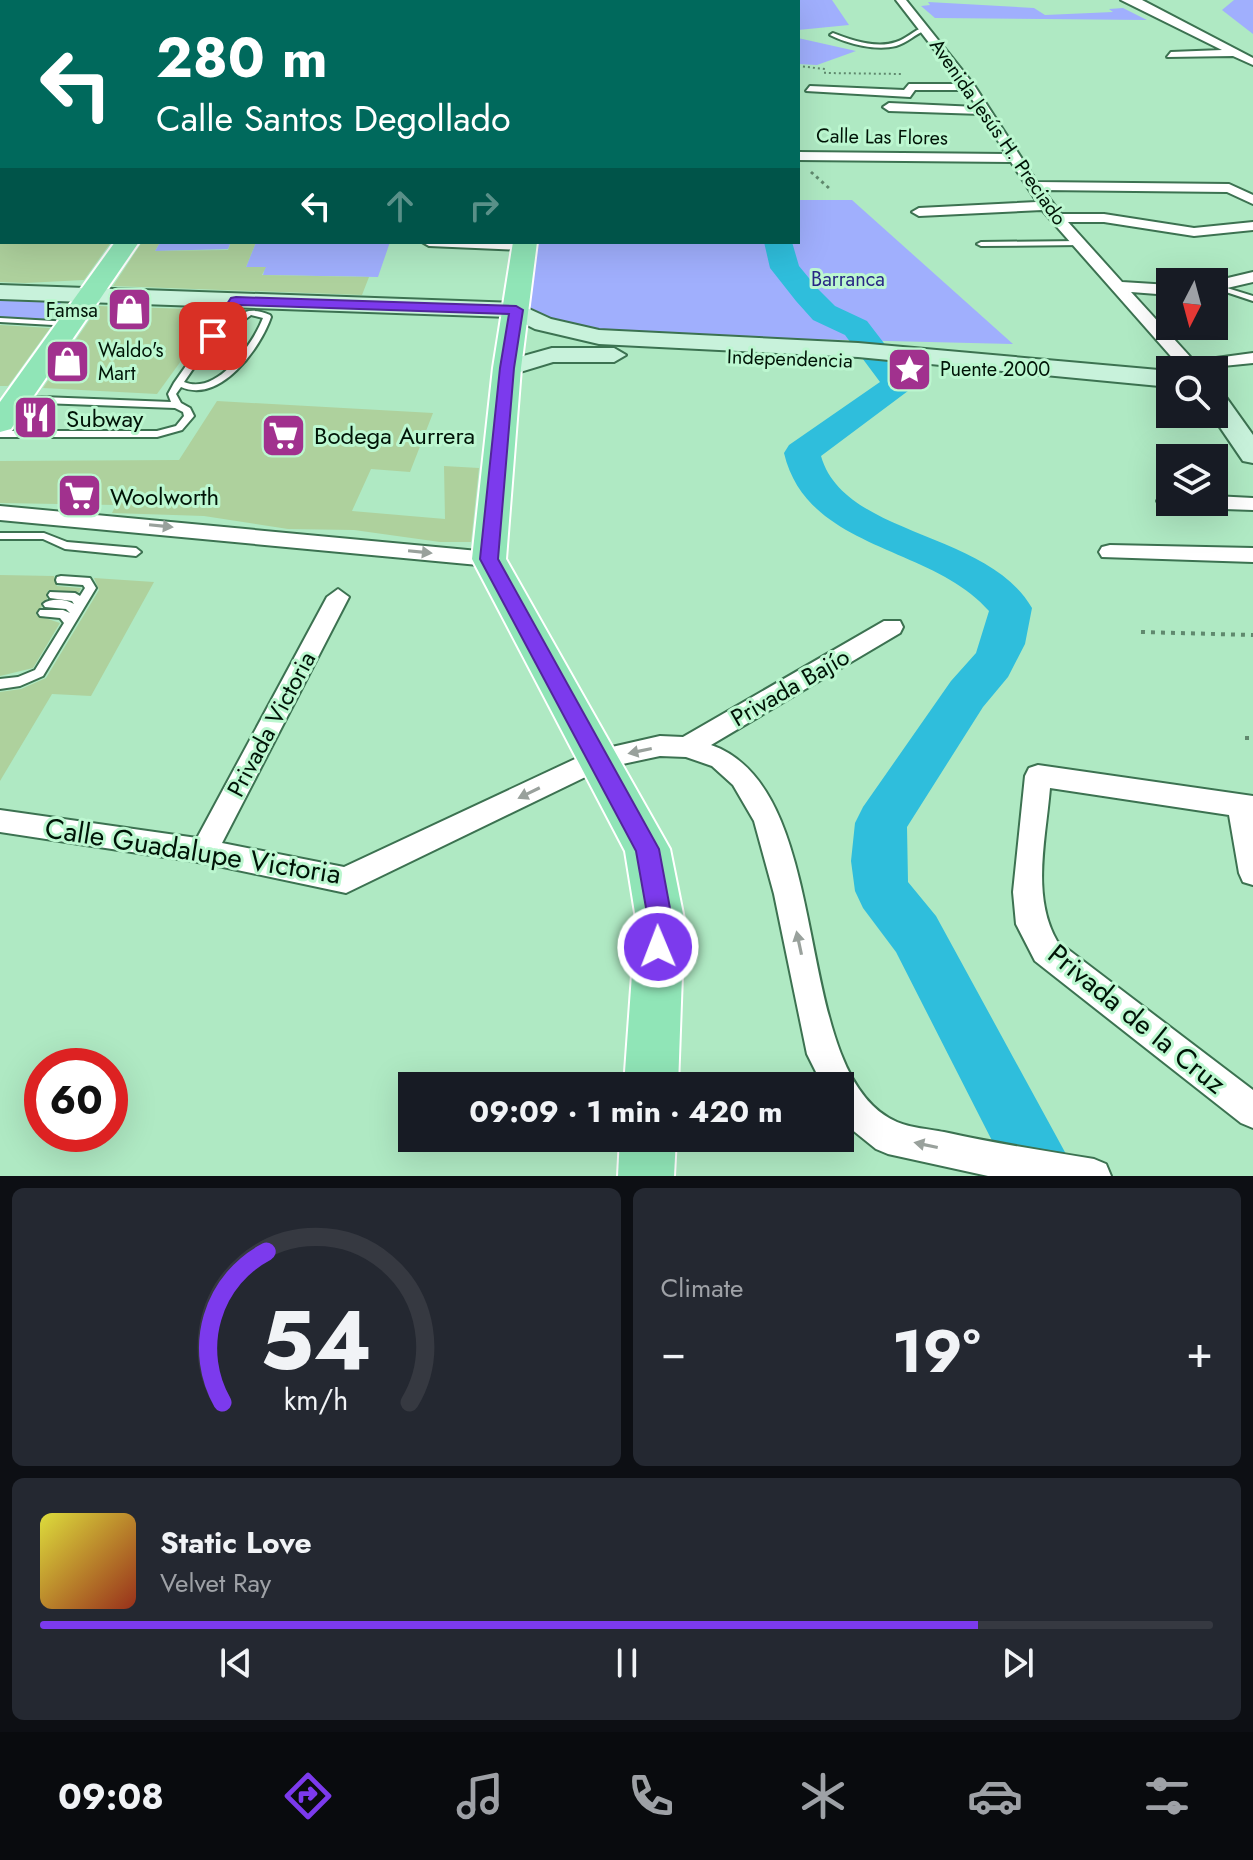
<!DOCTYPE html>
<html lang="en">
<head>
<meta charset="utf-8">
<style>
  :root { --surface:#171b24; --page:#242831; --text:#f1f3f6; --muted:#9ea1a6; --line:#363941; --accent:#7c3aed }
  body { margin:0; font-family:Jost,sans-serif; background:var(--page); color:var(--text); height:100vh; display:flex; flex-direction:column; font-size:30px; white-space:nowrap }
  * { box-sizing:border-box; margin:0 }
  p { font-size:26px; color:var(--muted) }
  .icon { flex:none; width:44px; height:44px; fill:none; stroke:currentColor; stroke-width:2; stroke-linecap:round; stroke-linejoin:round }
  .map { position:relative; height:1176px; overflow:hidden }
  .side { display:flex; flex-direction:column; gap:12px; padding:12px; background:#0d0f14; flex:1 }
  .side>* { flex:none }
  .guide { position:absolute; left:0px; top:0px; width:800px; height:244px; box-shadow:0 8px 32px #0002; background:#00695c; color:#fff; overflow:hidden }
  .needle { width:52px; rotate:186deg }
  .buttons { position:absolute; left:1156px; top:268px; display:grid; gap:16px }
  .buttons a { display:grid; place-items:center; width:72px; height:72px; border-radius:0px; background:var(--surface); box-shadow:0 8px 32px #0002; font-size:40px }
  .speed { position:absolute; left:24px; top:1048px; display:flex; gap:16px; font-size:40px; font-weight:700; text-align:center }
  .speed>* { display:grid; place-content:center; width:104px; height:104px; border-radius:50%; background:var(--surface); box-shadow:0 8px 32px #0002; line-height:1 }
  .speed .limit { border:12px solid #d22; background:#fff; color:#111 }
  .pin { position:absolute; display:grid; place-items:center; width:68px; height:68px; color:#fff; margin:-34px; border-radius:16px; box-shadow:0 4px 12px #0006 }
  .me { position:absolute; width:88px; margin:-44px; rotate:359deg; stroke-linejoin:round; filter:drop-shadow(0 0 6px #0008) }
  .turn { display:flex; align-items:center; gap:28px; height:168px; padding:0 24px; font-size:36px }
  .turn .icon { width:104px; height:104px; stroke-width:2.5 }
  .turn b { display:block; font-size:56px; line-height:68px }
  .lanes { display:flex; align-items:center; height:76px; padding:0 24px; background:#0003; justify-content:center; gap:40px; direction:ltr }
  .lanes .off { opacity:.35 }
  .big { font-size:60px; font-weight:700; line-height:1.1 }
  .side .tile { flex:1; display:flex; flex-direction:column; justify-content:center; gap:12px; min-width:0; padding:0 28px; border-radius:12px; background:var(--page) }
  .side .dial { align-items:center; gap:0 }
  .dial svg { height:208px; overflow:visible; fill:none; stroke:var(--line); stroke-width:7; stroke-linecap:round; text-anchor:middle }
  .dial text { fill:var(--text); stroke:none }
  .song { display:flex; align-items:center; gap:24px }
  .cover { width:96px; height:96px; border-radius:12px; background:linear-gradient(135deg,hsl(60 70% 55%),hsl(10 70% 35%)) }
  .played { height:8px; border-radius:4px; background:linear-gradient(90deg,var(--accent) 80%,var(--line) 80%) }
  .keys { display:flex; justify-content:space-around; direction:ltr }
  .heat { display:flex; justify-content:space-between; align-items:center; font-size:44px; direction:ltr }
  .side .tiles { flex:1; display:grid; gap:12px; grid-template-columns:1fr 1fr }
  .tile:last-child { grid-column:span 2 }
  .trip { position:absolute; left:398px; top:1072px; width:456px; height:80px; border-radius:0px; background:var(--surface); box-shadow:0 8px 32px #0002; font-weight:700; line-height:80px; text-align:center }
  .menu { display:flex; height:128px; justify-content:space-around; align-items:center; background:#090b0e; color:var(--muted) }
  .menu .icon { width:56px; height:56px }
  .menu .current { color:var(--accent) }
  .menu b { font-size:36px; color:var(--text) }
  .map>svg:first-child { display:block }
  .green { fill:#a0affd }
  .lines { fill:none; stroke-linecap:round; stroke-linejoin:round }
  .river { fill:#2fbedc; fill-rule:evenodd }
  .building { fill:#aed19d }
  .lane-casing { stroke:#3c7251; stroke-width:4 }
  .street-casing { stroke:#3c7251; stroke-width:4 }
  .secondary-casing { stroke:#3c7251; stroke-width:4 }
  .primary-casing { stroke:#fff; stroke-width:4 }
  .path-far2 { stroke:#60896e; stroke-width:2; stroke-dasharray:2 3; stroke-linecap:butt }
  .path-far1 { stroke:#60896e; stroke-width:3; stroke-dasharray:3 4; stroke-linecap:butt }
  .path { stroke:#60896e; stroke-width:4; stroke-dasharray:4 6; stroke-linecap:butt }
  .lane { fill:#fff; fill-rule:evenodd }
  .street { fill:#fff; fill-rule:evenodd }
  .secondary { fill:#c8f2db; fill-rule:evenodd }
  .primary { fill:#90e5b7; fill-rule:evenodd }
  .oneway { fill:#99a19c }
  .route { fill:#7c3aed; stroke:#51269a; stroke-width:2 }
  .labels { text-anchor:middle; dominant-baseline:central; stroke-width:6; stroke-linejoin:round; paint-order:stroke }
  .far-street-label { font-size:20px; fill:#001407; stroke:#bcf7d0 }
  .far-park-label { font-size:20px; fill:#282684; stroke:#bcf7d0 }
  .far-poi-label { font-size:20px; fill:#001407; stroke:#bcf7d0; text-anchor:start }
  .poi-label { font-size:24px; fill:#001407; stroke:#bcf7d0; text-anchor:start }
  .street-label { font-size:24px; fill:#001407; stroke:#bcf7d0 }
  .near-street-label { font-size:28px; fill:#001407; stroke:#bcf7d0 }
</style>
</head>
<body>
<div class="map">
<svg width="1253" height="1176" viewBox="0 0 1253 1176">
  <rect width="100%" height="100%" fill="#afe9c3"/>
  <g class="green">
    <polygon points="684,0 832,0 849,25 798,30 798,2"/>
    <polygon points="1234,0 1253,0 1253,34 1222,10"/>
    <polygon points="928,2 1034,8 1045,15 1113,12 1109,9 1123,8 1147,20 935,18 921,6 930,5"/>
    <polygon points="798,38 856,51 817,65 798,64"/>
    <polygon points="798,200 852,200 1013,344 629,335 562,323 525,305 536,242 798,242"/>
    <polygon points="160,242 231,242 228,249 155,251"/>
    <polygon points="256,242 390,242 378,277 263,275 265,267 246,267"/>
    <polygon points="0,294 68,295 47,319 0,318"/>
  </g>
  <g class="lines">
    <path class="river" d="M764 242H792L799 266 818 289 835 306 867 321 916 385 821 456C844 537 987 530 1032 608L1025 644 1008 677 983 707 907 827 908 882 936 916 1078 1176H1010L896 952 863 908 855 891 851 861 855 823 863 807 951 681 976 653 989 611C932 545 807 551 784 453L789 445 880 382 845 335 813 320 796 301 770 268Z"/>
  </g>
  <g class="building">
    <polygon points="0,242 111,242 84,280 25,283 0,282"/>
    <polygon points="142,242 160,242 155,251 228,250 231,242 256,242 246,267 266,267 262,275 369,277 362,295 113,286"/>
    <polygon points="99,306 218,310 157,394 43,388"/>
    <polygon points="0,325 50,328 8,386 0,386"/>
    <polygon points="217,401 433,413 410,472 371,469 352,511 445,519 444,466 479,468 471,542 440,542 354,530 288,529 204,516 112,513 116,505 0,503 0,461 179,460"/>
    <polygon points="0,575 54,576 57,586 81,588 79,592 48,590 47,599 36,615 60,623 33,668 0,676"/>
    <polygon points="94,578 154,582 91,696 52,694 0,781 0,692 21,689 46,678 99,590"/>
  </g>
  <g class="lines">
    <defs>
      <g id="lane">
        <path d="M924 27 926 30C915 34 907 43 896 46 876 51 848 44 830 35L833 33C851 40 876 49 896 42 906 39 913 31 924 27Z"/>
        <polygon points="1079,241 1083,243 1082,245 981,246 977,244 981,242"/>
        <polygon points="1214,284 1253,296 1253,301 1214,288"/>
        <path d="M233 299 240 301 204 354C230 338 231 298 270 315L271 317C260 349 220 404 181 387L176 394 181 403 190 408 194 416 182 430 157 437H0V431H157L176 426 184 416 183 412 175 408 42 403 15 405 10 402 15 399 42 397 171 402 168 394 174 383ZM251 315 263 318C253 344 217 396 184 382L197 363 217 353 239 324Z"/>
        <polygon points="0,318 71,322 75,324 71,326 0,322"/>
        <polygon points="0,533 44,533 67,542 136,548 141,552 136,556 65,549 43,539 0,539"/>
        <path d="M61 576 90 578 96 588 43 676 20 686 0 689V679L18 677 35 670 64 623 60 618 40 616 38 613 40 610H63L70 613 66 609 45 607 43 604C50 598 66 599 74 604L72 601 50 598 48 595 50 592 75 593 80 596 85 588 83 585 57 583 56 580 57 577Z"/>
      </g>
      <g id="street">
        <polygon points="0,0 12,0 14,2 0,5"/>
        <polygon points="595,0 605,0 606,2 596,2"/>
        <polygon points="633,0 643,0 645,2 635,2"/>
        <polygon points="896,0 906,0 974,85 1037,182 1229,184 1253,195 1253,204 1227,192 1043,190 1061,214 1104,214 1194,228 1253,222 1253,230 1194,236 1104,222 1068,222 1122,282 1170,285 1170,295 1131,292 1194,361 1253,353 1253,363 1183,370 1042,210 919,216 912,212 919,208 1037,202 1011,162 798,160 798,152 1006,154 982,114 889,111 883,107 889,103 977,107 966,90 915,90 910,97 806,91 810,86 904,90 909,84 961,84"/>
        <polygon points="1121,0 1142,0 1253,58 1253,65 1233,56 1167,57 1171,52 1222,50"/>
        <rect x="0" y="87" width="2" height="6"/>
        <rect x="0" y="146" width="2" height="8"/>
        <rect x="0" y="209" width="2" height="8"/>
        <polygon points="422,242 526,242 531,246 524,250 429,246"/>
        <polygon points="1253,272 1253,282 1214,291 1211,282"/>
        <polygon points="1170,495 1170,502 1179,502 1177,506 1160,506 1157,501 1160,496"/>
        <polygon points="1214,496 1253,498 1253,510 1195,508 1185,502 1214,502"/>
        <polygon points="0,506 489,552 500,559 489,566 0,520"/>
        <polygon points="1110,545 1253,548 1253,562 1102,557 1099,552 1102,547"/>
        <path d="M338 589 349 597 222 843 344 867 590 752 660 736 683 737 884 621H900L903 627 900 633 711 745C840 790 786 1074 897 1122 911 1128 929 1129 944 1132 994 1143 1044 1151 1094 1159L1106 1164 1111 1176H988L888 1154 876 1149 840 1120V1086H823L807 1054 774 894 754 821 733 785 712 766 686 757 660 756 604 768 346 893 204 863 0 832V810L197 838 327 597Z"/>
        <path d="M1038 765 1253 796V885L1243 882 1239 873 1229 815 1050 788C1046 838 1031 896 1057 941L1253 1090V1128L1241 1123 1035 961 1016 924 1013 892 1025 776 1029 768Z"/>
      </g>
      <g id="secondary">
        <rect x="0" y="55" width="2" height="10"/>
        <polygon points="0,285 516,303 551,319 599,330 858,343 1170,371 1170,387 858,357 599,344 535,329 511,317 0,299"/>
        <polygon points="552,348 614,348 626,355 614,362 553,362 507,376 494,368 498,363"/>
        <polygon points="1214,391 1223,393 1253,435 1253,463 1243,461 1211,414 1214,414"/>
      </g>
      <g id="primary">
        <polygon points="278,0 294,0 277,2"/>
        <rect x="543" y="0" width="16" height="2"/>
        <polygon points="115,242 139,242 11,429 0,432 0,402"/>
        <polygon points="513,242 537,242 521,368 506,559 670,849 684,919 678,1086 624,1086 636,919 625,851 472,559 493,368"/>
        <polygon points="620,1138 676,1138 674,1176 618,1176"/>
      </g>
    </defs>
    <use href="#lane" class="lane-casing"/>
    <use href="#street" class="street-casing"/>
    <use href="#secondary" class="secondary-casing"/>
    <use href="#primary" class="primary-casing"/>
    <g class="path-far2">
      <polyline points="412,0 415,2"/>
      <polyline points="436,2 443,0"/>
      <polyline points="798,66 825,69 825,73 903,74"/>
    </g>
    <polyline class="path-far1" points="811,172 830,189"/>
    <g class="path">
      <polyline points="1141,632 1253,635"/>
      <polyline points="1245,738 1253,738"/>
    </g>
    <use href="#lane" class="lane"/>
    <use href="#street" class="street"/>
    <use href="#secondary" class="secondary"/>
    <use href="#primary" class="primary"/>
  </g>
  <defs><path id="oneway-solid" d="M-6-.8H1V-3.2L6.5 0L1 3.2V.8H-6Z" transform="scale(2)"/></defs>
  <g class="oneway">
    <use href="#oneway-solid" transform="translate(161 526) rotate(6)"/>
    <use href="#oneway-solid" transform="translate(420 552) rotate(6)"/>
    <use href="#oneway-solid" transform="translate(640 751) rotate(168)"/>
    <use href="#oneway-solid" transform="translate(529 793) rotate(154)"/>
    <use href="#oneway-solid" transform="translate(799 943) rotate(-102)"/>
    <use href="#oneway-solid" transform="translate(926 1145) rotate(-168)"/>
  </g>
  <polygon class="route" points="236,297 516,306 523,310 514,368 498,559 659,849 672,919 667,955 658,958 650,955 646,947 648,919 636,851 480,559 500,368 509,314 240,305 218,339 208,339 206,336 231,298"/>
  <defs>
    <symbol id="shop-square" viewBox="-11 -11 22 22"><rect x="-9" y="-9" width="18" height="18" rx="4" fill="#a1318e" stroke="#bcf7d0"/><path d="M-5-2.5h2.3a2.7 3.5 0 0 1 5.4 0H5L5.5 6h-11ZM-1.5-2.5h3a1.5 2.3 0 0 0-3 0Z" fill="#fff"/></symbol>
    <symbol id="sight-square" viewBox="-11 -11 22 22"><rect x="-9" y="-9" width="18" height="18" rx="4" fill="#a1318e" stroke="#bcf7d0"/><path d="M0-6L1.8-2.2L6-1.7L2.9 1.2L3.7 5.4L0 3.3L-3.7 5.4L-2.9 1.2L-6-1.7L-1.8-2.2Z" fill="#fff"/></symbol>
    <symbol id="restaurant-square" viewBox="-11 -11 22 22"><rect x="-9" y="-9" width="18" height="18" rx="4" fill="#a1318e" stroke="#bcf7d0"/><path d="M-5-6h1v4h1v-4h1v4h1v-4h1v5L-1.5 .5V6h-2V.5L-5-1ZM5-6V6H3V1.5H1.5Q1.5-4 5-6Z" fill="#fff"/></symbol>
    <symbol id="supermarket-square" viewBox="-11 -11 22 22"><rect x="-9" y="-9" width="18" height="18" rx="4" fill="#a1318e" stroke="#bcf7d0"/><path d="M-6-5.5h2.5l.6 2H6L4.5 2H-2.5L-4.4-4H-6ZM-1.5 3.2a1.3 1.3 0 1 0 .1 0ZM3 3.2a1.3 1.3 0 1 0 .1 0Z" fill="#fff"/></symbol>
  </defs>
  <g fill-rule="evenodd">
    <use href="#shop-square" x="104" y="284" width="51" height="51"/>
    <use href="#shop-square" x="42" y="336" width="51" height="51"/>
    <use href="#sight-square" x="884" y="344" width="51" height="51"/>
    <use href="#restaurant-square" x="10" y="392" width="51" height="51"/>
    <use href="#supermarket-square" x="258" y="410" width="51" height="51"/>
    <use href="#supermarket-square" x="54" y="470" width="51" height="51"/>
  </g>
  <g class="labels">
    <g class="far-street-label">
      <text transform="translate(998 132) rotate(55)">Avenida Jesús H. Preciado</text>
      <text transform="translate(882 137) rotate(1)">Calle Las Flores</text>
      <text transform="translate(790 359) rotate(2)">Independencia</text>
    </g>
    <g class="far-park-label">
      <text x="848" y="279">Barranca</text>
    </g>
    <g class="far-poi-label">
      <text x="98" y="310" text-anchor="end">Famsa</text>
      <text x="98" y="350">Waldo's<tspan x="98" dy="23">Mart</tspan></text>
      <text x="940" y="369">Puente 2000</text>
    </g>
    <g class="poi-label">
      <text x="66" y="418">Subway</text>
      <text x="314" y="435">Bodega Aurrera</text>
      <text x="110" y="496">Woolworth</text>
    </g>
    <g class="street-label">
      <text transform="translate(790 687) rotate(-30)">Privada Bajío</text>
      <text transform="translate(271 724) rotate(-62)">Privada Victoria</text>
    </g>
    <g class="near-street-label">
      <text transform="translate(193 851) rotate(9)">Calle Guadalupe Victoria</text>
      <text transform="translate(1137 1019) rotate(39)">Privada de la Cruz</text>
    </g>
  </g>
</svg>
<div class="buttons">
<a><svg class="needle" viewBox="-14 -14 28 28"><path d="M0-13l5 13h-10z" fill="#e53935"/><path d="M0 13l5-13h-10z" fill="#9ea1a6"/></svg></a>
<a><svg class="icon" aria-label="search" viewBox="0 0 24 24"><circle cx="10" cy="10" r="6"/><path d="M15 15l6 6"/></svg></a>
<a><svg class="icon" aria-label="layers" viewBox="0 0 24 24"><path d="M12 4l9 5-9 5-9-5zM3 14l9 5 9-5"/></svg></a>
</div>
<div class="speed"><div class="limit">60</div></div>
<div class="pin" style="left:213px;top:336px;background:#d93025"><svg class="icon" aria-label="arrive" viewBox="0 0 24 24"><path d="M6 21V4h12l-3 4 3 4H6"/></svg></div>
<svg class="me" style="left:658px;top:947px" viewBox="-20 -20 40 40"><circle r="17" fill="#7c3aed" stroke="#fff" stroke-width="3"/><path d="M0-11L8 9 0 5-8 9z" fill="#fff"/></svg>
<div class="trip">09:09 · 1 min · 420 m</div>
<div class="guide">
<div class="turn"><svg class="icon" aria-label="left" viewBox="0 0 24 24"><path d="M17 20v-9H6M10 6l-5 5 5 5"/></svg><div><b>280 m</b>Calle Santos Degollado</div></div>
<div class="lanes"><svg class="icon" aria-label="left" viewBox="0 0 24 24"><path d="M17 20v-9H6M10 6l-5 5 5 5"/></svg><svg class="icon off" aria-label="ahead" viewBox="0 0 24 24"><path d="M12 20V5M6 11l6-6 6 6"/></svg><svg class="icon off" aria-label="right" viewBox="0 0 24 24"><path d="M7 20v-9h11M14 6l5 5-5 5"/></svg></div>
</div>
</div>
<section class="side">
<div class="tiles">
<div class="tile dial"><svg viewBox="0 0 100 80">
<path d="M14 69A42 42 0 1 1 86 69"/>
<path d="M14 69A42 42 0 0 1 31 11" stroke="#7c3aed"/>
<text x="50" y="56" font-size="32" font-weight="700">54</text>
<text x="50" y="72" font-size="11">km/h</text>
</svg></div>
<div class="tile"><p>Climate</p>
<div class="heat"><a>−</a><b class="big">19°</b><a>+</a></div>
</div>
<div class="tile">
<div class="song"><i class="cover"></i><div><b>Static Love</b><p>Velvet Ray</p></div></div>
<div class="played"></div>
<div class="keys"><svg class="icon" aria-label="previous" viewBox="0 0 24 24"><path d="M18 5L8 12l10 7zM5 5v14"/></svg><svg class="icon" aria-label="pause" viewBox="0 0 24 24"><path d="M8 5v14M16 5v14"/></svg><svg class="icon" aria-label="next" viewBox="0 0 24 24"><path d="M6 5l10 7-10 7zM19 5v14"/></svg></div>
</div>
</div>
</section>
<nav class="menu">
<b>09:08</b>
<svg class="icon current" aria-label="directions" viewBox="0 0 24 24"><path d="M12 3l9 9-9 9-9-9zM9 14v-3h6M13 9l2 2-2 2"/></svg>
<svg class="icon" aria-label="music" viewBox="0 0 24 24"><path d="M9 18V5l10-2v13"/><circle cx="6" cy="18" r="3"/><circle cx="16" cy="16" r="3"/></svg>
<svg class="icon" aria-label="phone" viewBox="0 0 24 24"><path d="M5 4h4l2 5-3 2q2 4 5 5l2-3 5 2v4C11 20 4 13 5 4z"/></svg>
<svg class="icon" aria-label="climate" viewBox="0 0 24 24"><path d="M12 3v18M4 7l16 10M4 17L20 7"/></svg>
<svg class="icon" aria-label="car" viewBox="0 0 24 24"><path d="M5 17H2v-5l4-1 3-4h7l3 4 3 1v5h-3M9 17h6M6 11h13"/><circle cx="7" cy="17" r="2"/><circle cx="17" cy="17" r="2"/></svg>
<svg class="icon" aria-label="filters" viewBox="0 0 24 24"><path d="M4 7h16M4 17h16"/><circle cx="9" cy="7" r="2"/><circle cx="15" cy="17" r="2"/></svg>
</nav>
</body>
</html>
